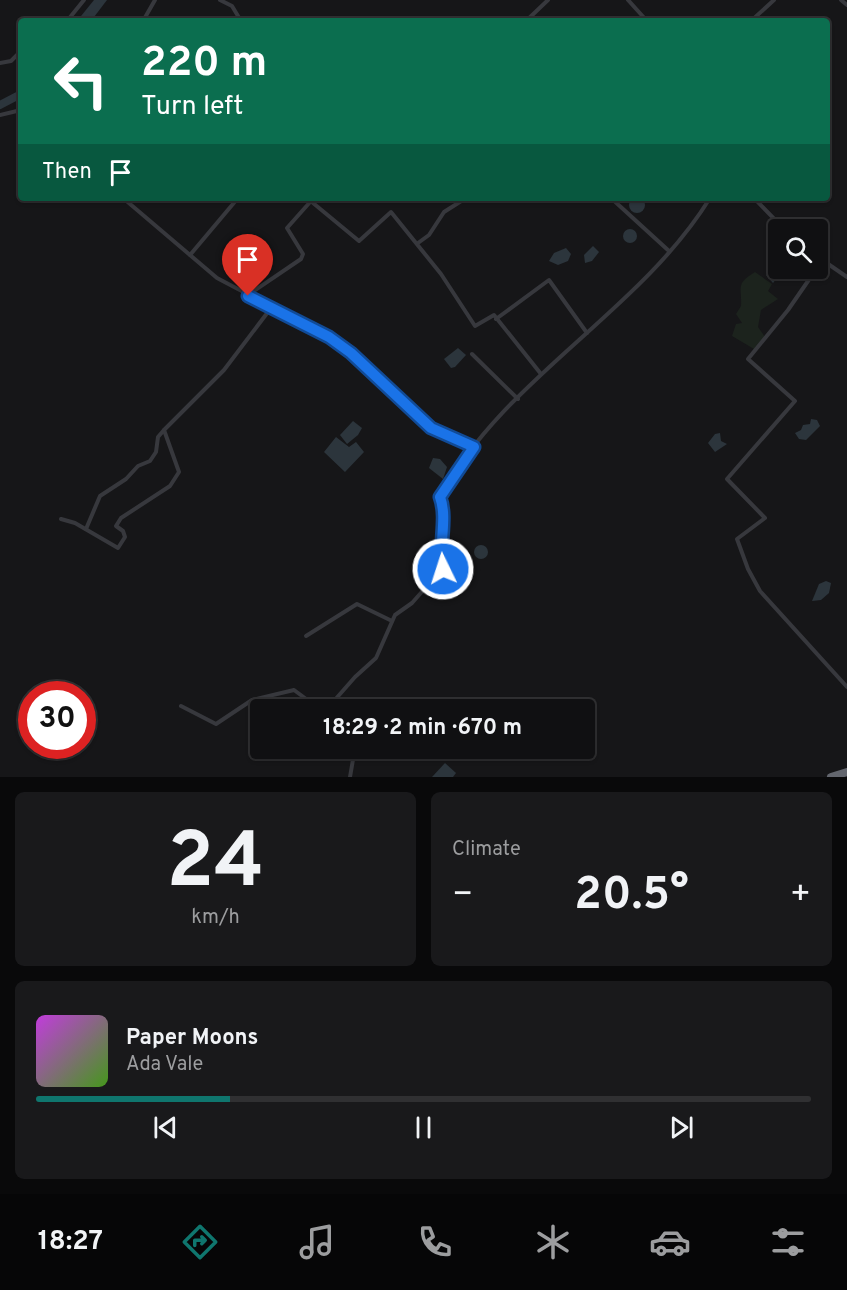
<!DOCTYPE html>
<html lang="en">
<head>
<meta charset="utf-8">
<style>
  :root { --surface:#101012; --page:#19191b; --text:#f1f3f6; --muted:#9c9d9f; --line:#303032; --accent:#0f766e }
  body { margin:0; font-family:Overpass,sans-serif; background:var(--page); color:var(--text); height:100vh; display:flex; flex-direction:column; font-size:22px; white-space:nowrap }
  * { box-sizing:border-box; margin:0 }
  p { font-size:20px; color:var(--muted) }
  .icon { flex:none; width:33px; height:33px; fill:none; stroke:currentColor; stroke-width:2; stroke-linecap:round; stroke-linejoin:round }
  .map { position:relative; height:777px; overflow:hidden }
  .side { display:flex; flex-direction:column; gap:15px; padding:15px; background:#09090a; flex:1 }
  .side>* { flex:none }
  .top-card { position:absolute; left:18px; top:18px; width:812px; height:183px; border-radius:6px; box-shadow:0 2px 4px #0004,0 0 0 2px var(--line); background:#0b6e4f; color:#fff; overflow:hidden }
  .buttons { position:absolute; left:768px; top:219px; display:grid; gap:12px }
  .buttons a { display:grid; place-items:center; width:60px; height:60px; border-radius:6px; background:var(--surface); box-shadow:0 2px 4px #0004,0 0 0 2px var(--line); font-size:30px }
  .speed { position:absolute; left:18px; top:681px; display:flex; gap:12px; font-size:30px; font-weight:700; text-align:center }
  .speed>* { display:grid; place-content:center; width:78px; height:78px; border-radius:50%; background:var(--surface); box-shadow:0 2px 4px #0004,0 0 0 2px var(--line); line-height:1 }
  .speed .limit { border:9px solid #d22; background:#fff; color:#111 }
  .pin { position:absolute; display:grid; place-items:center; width:51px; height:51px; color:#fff; margin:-62px -26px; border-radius:50% 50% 50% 0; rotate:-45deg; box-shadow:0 0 6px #0007 }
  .pin .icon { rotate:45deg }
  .me { position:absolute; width:66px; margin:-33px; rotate:356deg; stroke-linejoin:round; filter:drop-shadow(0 0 4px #0008) }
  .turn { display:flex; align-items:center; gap:21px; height:126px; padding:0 24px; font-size:27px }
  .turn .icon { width:78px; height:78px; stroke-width:2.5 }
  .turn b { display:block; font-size:42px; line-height:51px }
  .then { display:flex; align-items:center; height:57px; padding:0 24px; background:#0003; gap:12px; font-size:22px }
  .big { font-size:45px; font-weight:700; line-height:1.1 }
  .side .tile { flex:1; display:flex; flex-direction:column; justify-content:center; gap:9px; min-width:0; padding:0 21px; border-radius:9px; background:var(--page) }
  .side .dial { align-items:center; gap:0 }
  .dial b { font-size:78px; line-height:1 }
  .song { display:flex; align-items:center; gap:18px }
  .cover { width:72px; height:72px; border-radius:9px; background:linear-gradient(135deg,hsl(290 70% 55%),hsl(100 70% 35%)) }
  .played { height:6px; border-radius:3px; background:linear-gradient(90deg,var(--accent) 25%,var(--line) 25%) }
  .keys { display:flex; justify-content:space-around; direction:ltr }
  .heat { display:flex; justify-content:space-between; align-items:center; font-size:33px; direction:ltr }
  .side .tiles { flex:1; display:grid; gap:15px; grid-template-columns:1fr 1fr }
  .tile:last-child { grid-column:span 2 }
  .trip { position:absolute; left:250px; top:699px; width:345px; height:60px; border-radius:6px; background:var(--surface); box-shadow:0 2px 4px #0004,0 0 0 2px var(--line); font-weight:700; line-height:60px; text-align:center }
  .menu { display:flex; height:96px; justify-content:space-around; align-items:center; background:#060607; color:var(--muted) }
  .menu .icon { width:42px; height:42px }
  .menu .active { color:var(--accent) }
  .menu b { font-size:27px; color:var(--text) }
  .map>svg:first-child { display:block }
  .green { fill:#1c231d }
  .water { fill:#2c353c }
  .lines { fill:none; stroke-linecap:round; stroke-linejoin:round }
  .river { stroke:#2c353c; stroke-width:8 }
  .street { stroke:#37383d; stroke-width:4 }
  .highway { stroke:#63666e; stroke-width:8 }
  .route-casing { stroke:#114b97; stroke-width:15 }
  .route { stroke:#1a73e8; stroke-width:10 }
</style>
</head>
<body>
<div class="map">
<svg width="847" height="777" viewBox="0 0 847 777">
  <rect width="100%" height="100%" fill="#161618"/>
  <path class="green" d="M755 272 772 284 768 291 778 299 761 310 758 327 765 337 754 349 732 336 736 324 742 323 736 314 741 306C742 287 735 284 755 272Z"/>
  <g class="water">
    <polygon points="94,0 107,0 91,21 77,21"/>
    <circle cx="637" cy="205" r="8"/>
    <circle cx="630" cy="236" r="7"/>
    <polygon points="593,246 599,252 592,261 585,263 584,255"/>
    <polygon points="566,248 571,254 568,261 558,265 549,261 554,253"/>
    <polygon points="776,265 784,269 773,283 766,275"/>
    <polygon points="458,348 466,355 455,367 451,368 444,359"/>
    <polygon points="811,419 817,420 820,426 806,440 799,439 795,433 801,430 803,425 810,424"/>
    <polygon points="353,421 362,428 358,435 347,444 340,435"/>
    <polygon points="720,433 721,441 727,444 715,452 708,443 715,434"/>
    <polygon points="336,437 349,447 356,442 364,452 345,472 324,452"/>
    <polygon points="433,458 440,459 447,467 443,479 429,468"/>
    <circle cx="481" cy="552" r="7"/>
    <polygon points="826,581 831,583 829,593 821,600 812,601 819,584"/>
    <polygon points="445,763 456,773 453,777 432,777"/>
  </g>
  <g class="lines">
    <polyline class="river" points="0,105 21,94"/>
    <g class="street">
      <polyline points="220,0 232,6 241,21"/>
      <polyline points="628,0 647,21"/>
      <polyline points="841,0 847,5"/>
      <polyline points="67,21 84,0"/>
      <polyline points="143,21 155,0"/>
      <polyline points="526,21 548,0"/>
      <polyline points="751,21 774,0"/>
      <polyline points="0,63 11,61 21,51"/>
      <polyline points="0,115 21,110"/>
      <polyline points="123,198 217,278 329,337 351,353 431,428 474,447"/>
      <polyline points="307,198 359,241 391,212 441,274 475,326 494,315 541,374"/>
      <polyline points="611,198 669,251"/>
      <polyline points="754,198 785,230"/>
      <polyline points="418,243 429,235 444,212 466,198"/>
      <polyline points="190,255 238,198"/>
      <polyline points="818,257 847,277"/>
      <polyline points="817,268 788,310 748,359 795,401 727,479 765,518 737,539 748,569 760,591 847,687"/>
      <polyline points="248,295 301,259 303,254 287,228 311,201"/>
      <polyline points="496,319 549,280 587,333"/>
      <polyline points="472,354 518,399"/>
      <polyline points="61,519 75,523 118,548 125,537 123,531 116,526 121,518 170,486 179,472 164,430 224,370 271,308"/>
      <polyline points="86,529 100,496 126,479 138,466 150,461 156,452 158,437 164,430"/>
      <polyline points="306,636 357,604 392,621"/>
      <polyline points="181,706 216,724 252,700 294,690 321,710"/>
      <path d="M326 710 355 677 376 658 395 615 412 603 427 586 443 576 441 557 444 507 440 497C504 378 639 313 710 198"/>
      <polyline points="350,777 355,748"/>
    </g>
    <polyline class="highway" points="831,777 847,772"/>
  </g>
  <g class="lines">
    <defs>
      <path id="route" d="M248 296 329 337 351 353 431 428 474 447 440 497C448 519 438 545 443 569"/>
    </defs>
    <use href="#route" class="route-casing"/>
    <use href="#route" class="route"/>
  </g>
</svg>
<div class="buttons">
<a><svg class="icon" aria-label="search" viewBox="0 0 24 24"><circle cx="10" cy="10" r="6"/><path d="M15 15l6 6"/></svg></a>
</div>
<div class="speed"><div class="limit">30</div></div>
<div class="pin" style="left:248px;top:296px;background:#d93025"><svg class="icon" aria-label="arrive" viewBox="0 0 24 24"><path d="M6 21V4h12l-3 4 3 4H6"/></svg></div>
<svg class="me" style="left:443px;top:569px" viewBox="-20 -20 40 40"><circle r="17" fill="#1a73e8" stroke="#fff" stroke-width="3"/><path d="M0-11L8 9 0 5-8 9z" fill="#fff"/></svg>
<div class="trip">18:29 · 2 min · 670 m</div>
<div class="top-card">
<div class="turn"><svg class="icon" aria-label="left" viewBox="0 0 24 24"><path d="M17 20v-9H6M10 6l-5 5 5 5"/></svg><div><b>220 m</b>Turn left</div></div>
<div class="then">Then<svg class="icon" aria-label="arrive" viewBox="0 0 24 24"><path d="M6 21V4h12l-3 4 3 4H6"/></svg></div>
</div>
</div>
<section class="side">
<div class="tiles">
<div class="tile dial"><b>24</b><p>km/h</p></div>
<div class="tile"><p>Climate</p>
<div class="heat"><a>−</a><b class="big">20.5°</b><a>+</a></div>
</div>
<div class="tile">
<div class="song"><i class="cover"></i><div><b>Paper Moons</b><p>Ada Vale</p></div></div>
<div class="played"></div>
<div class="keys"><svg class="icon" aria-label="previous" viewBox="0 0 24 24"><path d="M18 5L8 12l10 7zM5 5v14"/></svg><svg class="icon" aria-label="pause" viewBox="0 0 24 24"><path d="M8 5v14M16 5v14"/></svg><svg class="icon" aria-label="next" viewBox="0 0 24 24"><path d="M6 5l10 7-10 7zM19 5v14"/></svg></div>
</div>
</div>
</section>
<nav class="menu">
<b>18:27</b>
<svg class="icon active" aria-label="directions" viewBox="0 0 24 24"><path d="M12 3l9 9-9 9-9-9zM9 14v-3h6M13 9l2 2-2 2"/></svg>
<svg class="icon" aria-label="music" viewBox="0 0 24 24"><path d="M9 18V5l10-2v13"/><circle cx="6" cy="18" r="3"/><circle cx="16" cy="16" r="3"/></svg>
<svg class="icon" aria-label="phone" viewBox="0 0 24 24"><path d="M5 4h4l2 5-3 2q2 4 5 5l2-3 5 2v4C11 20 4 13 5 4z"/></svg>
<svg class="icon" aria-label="climate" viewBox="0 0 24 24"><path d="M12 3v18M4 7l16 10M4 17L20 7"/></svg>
<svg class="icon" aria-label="car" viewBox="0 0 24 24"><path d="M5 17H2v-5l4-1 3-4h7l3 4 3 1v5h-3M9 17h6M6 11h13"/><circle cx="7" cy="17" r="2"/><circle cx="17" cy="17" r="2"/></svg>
<svg class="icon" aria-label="filters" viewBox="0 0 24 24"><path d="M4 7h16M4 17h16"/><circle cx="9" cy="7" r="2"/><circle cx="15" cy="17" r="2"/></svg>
</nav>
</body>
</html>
